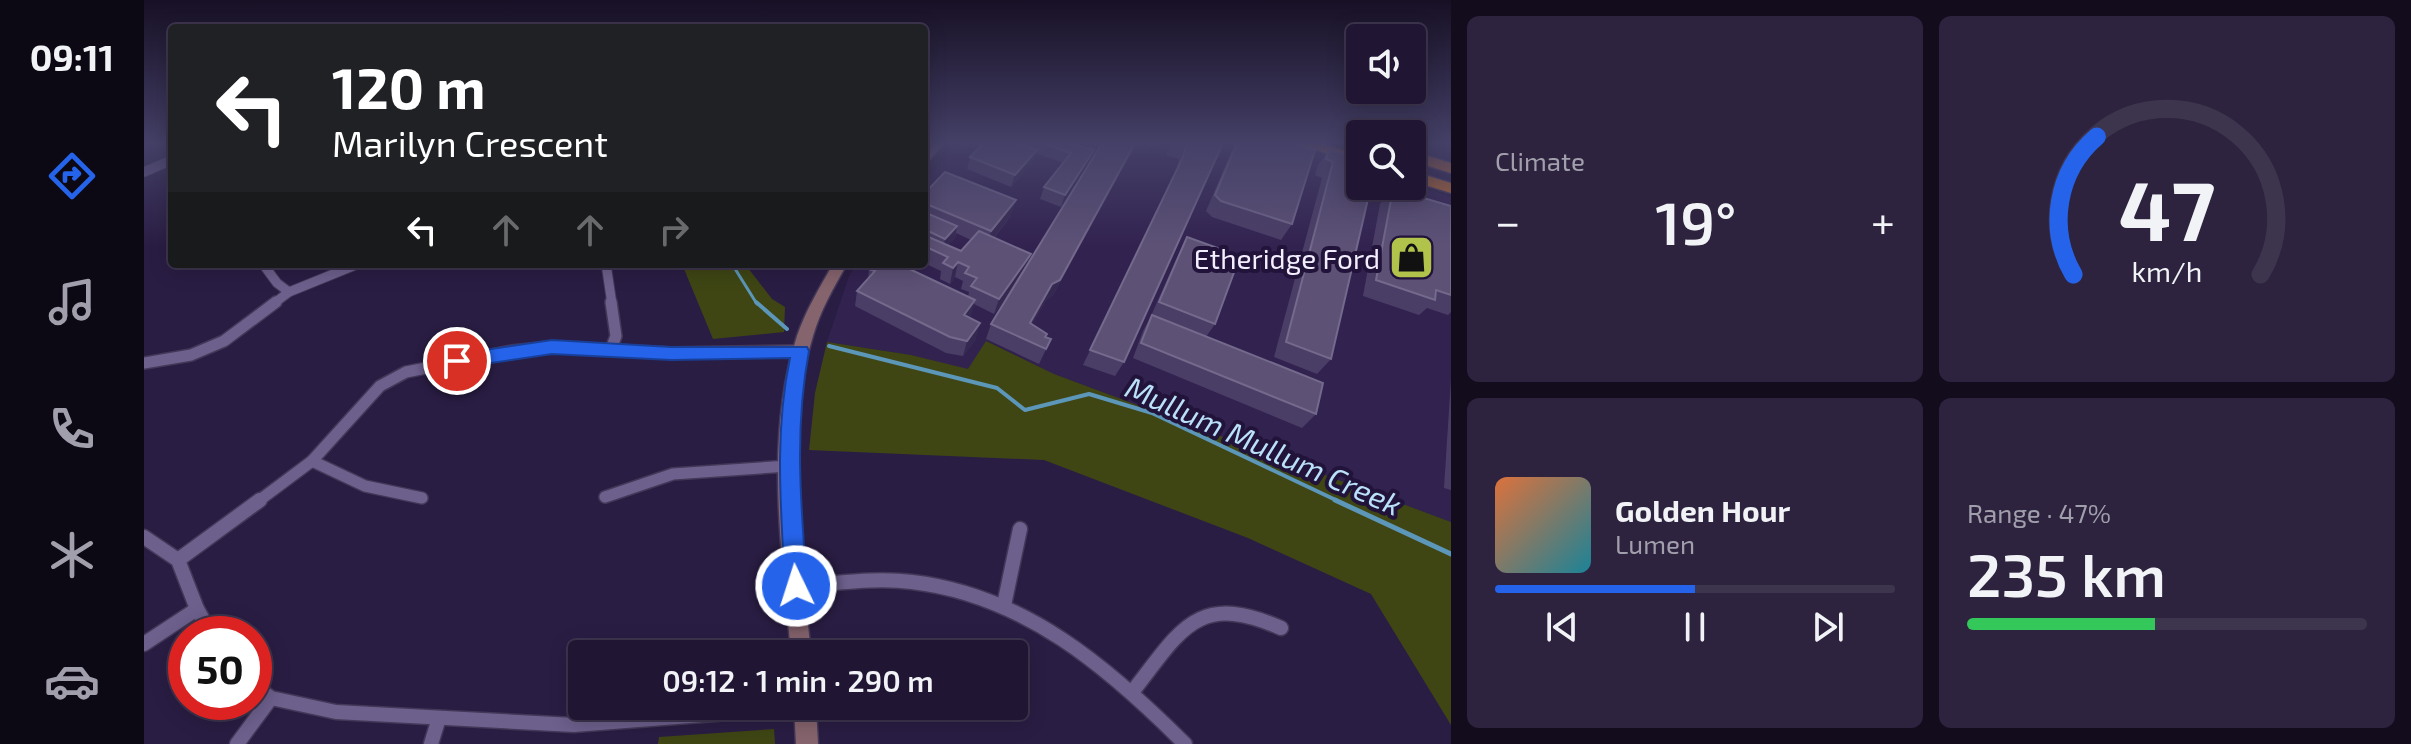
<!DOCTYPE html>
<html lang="en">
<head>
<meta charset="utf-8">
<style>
  :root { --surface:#201633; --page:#2d233f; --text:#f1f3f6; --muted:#a29fac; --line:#3d354e; --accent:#2563eb }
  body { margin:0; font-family:"Exo 2",sans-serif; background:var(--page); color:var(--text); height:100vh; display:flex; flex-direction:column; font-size:30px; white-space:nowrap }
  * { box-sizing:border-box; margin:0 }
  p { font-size:26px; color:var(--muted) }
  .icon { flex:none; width:44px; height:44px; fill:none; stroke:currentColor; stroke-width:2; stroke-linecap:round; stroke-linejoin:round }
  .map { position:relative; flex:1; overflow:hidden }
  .panel { display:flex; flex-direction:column; gap:16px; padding:16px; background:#120c1c; width:960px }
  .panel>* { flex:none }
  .top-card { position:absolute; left:24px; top:24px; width:760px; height:244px; border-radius:8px; box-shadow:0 4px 20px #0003,0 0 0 2px var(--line); background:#202124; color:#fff; overflow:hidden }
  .tools { position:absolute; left:1202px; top:24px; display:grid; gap:16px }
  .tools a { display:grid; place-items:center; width:80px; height:80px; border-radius:8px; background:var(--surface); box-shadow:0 4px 20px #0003,0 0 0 2px var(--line); font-size:40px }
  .speed { position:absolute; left:24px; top:616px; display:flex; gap:16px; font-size:40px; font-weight:700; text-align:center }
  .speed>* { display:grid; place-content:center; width:104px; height:104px; border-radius:50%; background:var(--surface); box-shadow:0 4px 20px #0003,0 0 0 2px var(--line); line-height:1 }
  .speed .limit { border:12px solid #d22; background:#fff; color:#111 }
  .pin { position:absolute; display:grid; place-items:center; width:68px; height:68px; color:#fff; margin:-34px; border:4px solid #fff; border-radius:50%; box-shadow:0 2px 8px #0007 }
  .me { position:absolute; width:88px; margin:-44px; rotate:356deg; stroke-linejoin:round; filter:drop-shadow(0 0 6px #0008) }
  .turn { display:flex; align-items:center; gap:28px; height:168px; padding:0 32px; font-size:36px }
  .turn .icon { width:104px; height:104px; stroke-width:2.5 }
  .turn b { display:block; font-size:56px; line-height:68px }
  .lanes { display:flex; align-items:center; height:76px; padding:0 32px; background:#0003; justify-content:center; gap:40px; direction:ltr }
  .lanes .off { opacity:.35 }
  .big { font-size:60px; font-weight:600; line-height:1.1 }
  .panel .widget { flex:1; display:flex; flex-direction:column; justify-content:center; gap:12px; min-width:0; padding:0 28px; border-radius:12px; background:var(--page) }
  .panel .dial { align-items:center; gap:0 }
  .dial svg { height:208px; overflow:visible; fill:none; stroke:var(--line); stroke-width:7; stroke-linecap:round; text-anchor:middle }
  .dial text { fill:var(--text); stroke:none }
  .song { display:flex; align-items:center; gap:24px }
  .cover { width:96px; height:96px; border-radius:12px; background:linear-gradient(135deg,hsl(20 70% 55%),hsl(190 70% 35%)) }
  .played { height:8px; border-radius:4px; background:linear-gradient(90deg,var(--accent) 50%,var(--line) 50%) }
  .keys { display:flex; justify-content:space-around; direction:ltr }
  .heat { display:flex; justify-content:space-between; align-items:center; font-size:44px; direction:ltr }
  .charge { height:12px; border-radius:6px; background:linear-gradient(90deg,#34c759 47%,var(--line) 0) }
  .panel .tiles { flex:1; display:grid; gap:16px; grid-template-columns:repeat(2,1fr) }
  .trip { position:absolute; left:424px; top:640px; width:460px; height:80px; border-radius:8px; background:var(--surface); box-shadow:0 4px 20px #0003,0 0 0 2px var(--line); font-weight:600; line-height:80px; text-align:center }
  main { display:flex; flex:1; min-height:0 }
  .menu { display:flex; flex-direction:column; width:144px; justify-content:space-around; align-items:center; background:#0d0914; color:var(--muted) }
  .menu .icon { width:56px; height:56px }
  .menu .on { color:var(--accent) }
  .menu b { font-size:36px; color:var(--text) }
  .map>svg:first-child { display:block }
  .built { fill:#322250 }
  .green { fill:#3f4614 }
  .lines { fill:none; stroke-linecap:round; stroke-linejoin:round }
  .stream-far2 { stroke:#5c96b9; stroke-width:3 }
  .stream-far1 { stroke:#5c96b9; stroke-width:4 }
  .stream { stroke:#5c96b9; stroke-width:5 }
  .street-far2-casing { stroke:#443858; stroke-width:11 }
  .street-far1-casing { stroke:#443858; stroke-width:14 }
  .street-casing { stroke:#443858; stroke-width:17 }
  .secondary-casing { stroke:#443858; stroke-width:3 }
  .highway-casing { stroke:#443858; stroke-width:3 }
  .street-far2 { stroke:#6d608d; stroke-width:9 }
  .street-far1 { stroke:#6d608d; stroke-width:11 }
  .street { stroke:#6d608d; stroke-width:14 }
  .secondary { fill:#86646e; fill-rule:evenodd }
  .highway { fill:#bf6c24; fill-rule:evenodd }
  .wall { fill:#4b3e66; fill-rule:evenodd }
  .shaded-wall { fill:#362951 }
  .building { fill:#5d5176; stroke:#746a8c; stroke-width:2 }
  .route { fill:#2563eb; stroke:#184099; stroke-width:2 }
  .labels { text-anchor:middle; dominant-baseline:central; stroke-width:8; stroke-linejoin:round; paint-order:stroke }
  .poi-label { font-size:28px; fill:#f3efff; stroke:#211339; text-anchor:end }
  .water-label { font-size:30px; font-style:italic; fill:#bae1f9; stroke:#211339 }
</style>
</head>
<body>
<main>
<nav class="menu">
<b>09:11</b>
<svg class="icon on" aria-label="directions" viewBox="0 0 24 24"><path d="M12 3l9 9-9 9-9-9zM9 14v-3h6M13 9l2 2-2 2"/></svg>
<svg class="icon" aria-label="music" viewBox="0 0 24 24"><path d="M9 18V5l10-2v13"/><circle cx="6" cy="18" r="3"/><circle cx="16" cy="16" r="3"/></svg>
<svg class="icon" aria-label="phone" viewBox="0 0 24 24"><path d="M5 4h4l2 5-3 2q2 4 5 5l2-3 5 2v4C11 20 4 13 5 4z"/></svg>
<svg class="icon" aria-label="climate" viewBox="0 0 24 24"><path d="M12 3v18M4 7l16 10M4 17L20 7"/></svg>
<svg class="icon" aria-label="car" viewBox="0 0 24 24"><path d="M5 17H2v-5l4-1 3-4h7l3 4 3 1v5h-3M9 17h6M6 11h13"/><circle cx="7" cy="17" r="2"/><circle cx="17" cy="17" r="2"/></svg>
</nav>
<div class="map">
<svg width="1307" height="744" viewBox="0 0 1307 744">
  <rect width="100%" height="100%" fill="#2a1d44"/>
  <polygon class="built" points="813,143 1140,143 1216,167 1216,186 1268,184 1307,197 1307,522 910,374 843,341 825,370 767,355 683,342 705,276 713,264 780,264 780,182"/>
  <g class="green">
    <polygon points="538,264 601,264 628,299 641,307 640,332 569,339"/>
    <polygon points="842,341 910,374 1307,522 1307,725 1227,594 1104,538 900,460 665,450 671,393 683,342 767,355 824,369"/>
    <polygon points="630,729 631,744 514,744 515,737"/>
  </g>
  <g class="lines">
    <polyline class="stream-far2" points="588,264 613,304"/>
    <g class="stream-far1">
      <polyline points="612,302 643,329"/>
      <polyline points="685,346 853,388 881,410 945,394 1008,413 1196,502"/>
    </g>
    <polyline class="stream" points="1191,500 1307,554"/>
    <defs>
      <g id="street-far2">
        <polyline points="0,172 28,160"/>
        <polyline points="119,264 133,283 145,292"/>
        <polyline points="462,264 468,304"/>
        <polyline points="129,304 145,292 214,264"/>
      </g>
      <g id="street-far1">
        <polyline points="467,349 472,336 467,302"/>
        <polyline points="0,363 47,355 80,341 132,302"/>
        <polyline points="168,461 221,486 278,498"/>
        <polyline points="461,497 529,474 644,466"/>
        <polyline points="113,502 168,461 236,386 262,372 368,351 408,347 527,353 657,351"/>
      </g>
      <g id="street">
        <polyline points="0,537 34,560 53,609 67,634"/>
        <polyline points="34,560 116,500"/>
        <path d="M652 586C690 584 730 577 768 582 880 595 964 667 1041 744"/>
        <polyline points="860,605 876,529"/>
        <polyline points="0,644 53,609"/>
        <polyline points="110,685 127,698 192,712 430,725 661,707"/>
        <path d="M989 691C1037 630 1053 591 1137 628"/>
        <polyline points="93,744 127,698"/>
        <polyline points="287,744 295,718"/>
      </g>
      <g id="secondary">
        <polygon points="788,143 800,143 784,162 780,163 780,151"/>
        <path d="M689 264H703C690 287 676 311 669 336 637 439 657 549 667 654H647C638 549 620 438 653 336 662 310 676 287 689 264Z"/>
        <polygon points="650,706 672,706 674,744 652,744"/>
      </g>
      <g id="highway">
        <polygon points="1153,143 1176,143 1216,155 1216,165"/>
        <polygon points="1268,151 1307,163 1307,173 1268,161"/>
        <polygon points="1268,171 1307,183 1307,193 1268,181"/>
      </g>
    </defs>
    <use href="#street-far2" class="street-far2-casing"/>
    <use href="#street-far1" class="street-far1-casing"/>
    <use href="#street" class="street-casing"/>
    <use href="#secondary" class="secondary-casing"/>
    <use href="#highway" class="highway-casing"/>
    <use href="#street-far2" class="street-far2"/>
    <use href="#street-far1" class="street-far1"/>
    <use href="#street" class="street"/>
    <use href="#secondary" class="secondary"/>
    <use href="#highway" class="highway"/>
  </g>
  <g class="wall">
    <polygon points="839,143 930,143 929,144 944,148 945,146 937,143 958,143 948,155 946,162 917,207 896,199 900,187 919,163 892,153 889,162 867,187 823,169 826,157"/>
    <path d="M958 143H1012L1009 147 1001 145 986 155 909 295 902 300 888 324 902 337 907 339 895 364 842 339 847 324 873 281 850 314 830 304 825 318 832 339 819 356 802 353 711 306 713 291 724 279 725 269 824 297 825 292 817 289 819 281 811 277 806 284 796 279 797 271 780 263V194L867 216 850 238 887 254 883 266ZM812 233 827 240 817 251 804 245 811 238Z"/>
    <polygon points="1028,143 1079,143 980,362 971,376 939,365 1031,173 1035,159 1022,155"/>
    <polygon points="1091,143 1158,143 1148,224 1137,240 1068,217 1062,211"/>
    <polygon points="1185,150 1216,159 1187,359 1173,374 1130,357 1178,178 1171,175 1174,165"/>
    <polygon points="1249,189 1307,206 1307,312 1304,315 1283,308 1275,315 1219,296 1236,204"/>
    <polygon points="1043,237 1071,324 1062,337 1172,414 1158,428 989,358 999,331 1006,318 1035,253"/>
    <polygon points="1307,379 1307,490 1300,488"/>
  </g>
  <g class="shaded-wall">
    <polygon points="954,143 958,143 949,155"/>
    <polygon points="991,143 1002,143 1001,145 986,155 909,295 902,300 880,338 886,323 908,284"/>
    <polygon points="893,150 889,162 867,187 871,175"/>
    <polygon points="950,150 946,162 917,207 921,195"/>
    <polygon points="872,200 867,216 843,246 847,231"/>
    <polygon points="813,226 811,238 799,251 801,239"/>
    <polygon points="887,254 882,269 850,314 855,299"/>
    <polygon points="814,262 811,277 806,284 809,268"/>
    <polygon points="831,300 827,316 815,330 820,315"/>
    <polygon points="836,323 832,339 819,356 823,341"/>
  </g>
  <g class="building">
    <polygon points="839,143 873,143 893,150 871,175 826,157"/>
    <polygon points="899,143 925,143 950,150 921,195 900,187 927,153"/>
    <polygon points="958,143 991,143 916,280 908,284 886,323 903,334 901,337 907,339 902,349 847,324"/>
    <polygon points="1041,143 1079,143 980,362 946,350 1039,157 1043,143"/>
    <polygon points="1093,143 1158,143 1157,146 1171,150 1148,224 1077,201 1071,195"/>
    <polygon points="1185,150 1216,159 1216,186 1227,186 1187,359 1142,342 1189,162 1182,159"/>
    <polygon points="801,172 872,200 847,231 780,203 780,194"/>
    <polygon points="1249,189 1307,206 1307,295 1292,290 1291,300 1232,280"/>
    <polygon points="780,212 813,226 801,239 780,229"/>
    <polygon points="835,231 887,254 855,299 827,286 833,278 821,273 825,267 814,262 809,268 799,263 804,257 780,246 780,235 817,251"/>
    <polygon points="1043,237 1096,256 1071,324 1015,302"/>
    <polygon points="730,264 755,264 831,300 820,315 836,323 823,341 806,337 713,291 731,271 725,269"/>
    <polygon points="1008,315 1179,383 1172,414 997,343"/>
  </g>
  <linearGradient id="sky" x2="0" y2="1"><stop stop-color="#171025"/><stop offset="0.58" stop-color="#444067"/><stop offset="1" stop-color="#444067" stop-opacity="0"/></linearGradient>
  <rect width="1307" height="247" fill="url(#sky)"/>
  <path class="route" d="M408 340 527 347H663L665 351C650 430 657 507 663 586L660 594 652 597 644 594 641 586C637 509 630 434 646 358L527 360 408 354 313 368 304 361 313 354Z"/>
  <defs>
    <symbol id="shop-square" viewBox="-11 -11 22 22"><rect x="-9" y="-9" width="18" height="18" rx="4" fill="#b2c34c" stroke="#211339"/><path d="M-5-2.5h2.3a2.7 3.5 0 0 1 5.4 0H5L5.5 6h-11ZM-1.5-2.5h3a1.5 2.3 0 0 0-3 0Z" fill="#111"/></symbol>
  </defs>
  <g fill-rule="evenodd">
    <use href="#shop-square" x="1242" y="232" width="51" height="51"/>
  </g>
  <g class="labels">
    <g class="poi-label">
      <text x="1236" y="258">Etheridge Ford</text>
    </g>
    <g class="water-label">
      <text transform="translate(1120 445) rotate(24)">Mullum Mullum Creek</text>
    </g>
  </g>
</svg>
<div class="tools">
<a><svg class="icon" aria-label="sound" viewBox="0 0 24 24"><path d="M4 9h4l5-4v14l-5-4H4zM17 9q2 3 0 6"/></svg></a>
<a><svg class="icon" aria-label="search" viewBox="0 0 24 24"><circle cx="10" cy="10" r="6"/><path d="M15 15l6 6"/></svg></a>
</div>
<div class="speed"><div class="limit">50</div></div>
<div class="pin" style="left:313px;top:361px;background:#d93025"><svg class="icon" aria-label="arrive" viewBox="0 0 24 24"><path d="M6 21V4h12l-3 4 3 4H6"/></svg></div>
<svg class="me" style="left:652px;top:586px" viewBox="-20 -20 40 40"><circle r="17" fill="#2563eb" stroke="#fff" stroke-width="3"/><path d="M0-11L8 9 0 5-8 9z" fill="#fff"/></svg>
<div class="trip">09:12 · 1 min · 290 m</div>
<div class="top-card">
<div class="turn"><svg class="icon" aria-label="left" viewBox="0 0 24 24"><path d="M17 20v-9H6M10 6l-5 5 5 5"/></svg><div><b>120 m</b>Marilyn Crescent</div></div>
<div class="lanes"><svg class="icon" aria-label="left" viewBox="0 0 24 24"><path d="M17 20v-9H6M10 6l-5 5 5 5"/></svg><svg class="icon off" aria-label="ahead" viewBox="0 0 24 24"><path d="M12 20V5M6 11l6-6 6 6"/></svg><svg class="icon off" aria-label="ahead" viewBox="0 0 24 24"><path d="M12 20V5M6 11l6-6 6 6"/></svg><svg class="icon off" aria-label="right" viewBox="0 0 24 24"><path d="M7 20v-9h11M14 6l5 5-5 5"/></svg></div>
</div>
</div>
<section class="panel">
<div class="tiles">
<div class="widget"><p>Climate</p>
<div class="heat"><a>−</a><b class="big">19°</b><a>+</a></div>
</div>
<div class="widget dial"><svg viewBox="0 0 100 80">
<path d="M14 69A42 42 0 1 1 86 69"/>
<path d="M14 69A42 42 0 0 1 23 16" stroke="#2563eb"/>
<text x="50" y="56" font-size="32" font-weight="700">47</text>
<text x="50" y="72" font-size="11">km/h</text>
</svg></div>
<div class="widget">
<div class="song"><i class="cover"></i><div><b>Golden Hour</b><p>Lumen</p></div></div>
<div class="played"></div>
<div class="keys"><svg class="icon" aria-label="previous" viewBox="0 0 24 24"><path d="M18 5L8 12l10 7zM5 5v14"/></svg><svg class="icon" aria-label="pause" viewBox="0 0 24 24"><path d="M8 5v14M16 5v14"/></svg><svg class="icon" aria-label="next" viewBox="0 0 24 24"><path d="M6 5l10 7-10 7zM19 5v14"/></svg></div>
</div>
<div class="widget"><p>Range · 47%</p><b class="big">235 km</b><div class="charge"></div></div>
</div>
</section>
</main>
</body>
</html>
